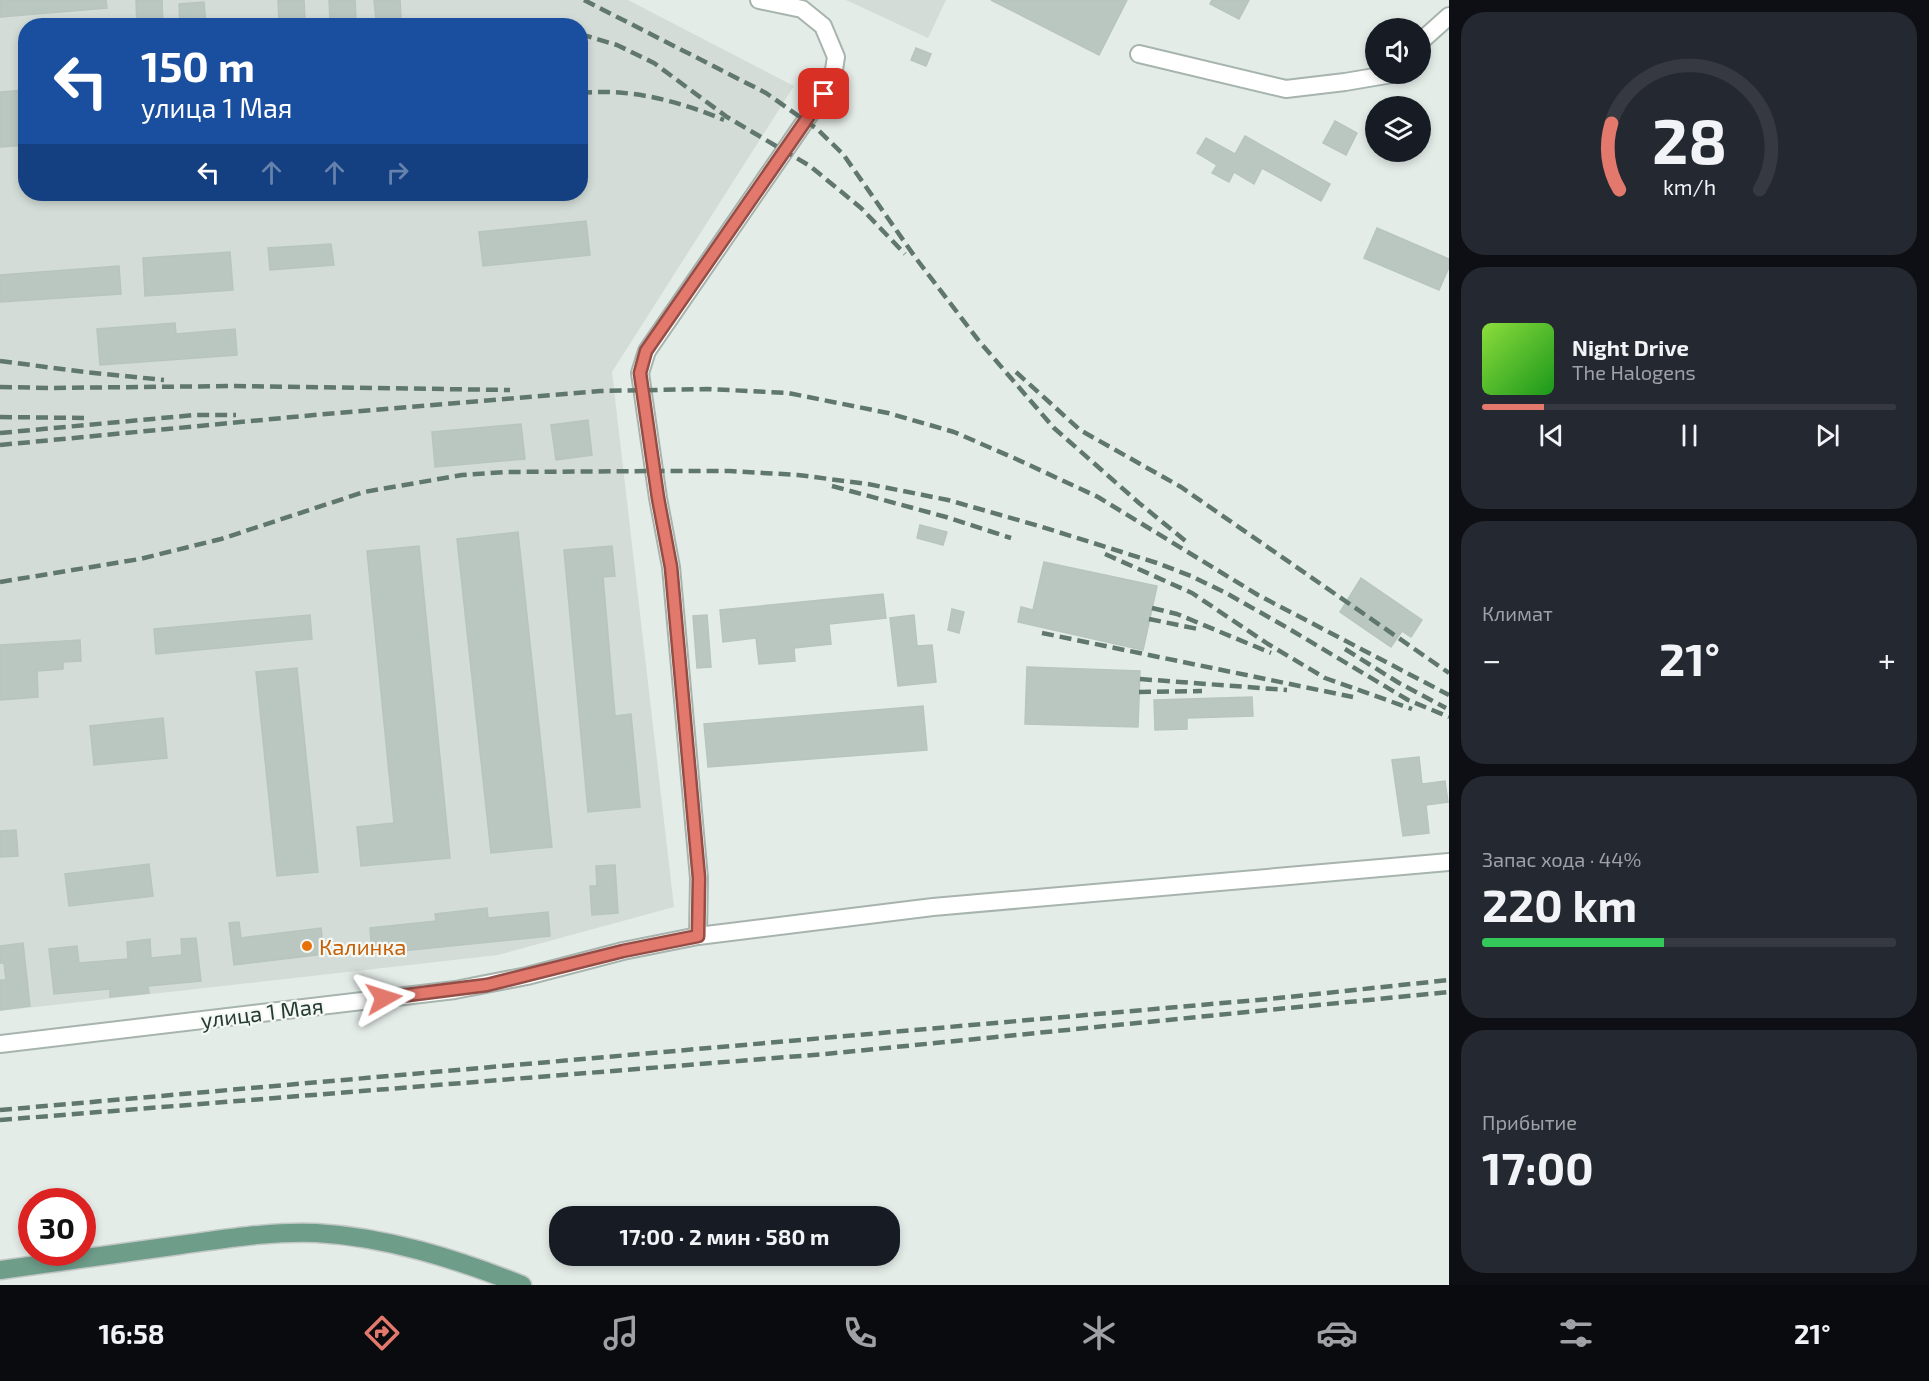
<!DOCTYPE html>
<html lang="ru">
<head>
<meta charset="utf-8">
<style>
  :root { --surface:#171b24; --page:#242831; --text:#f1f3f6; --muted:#9ea1a6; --line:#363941; --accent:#e3786c }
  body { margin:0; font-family:"Exo 2",sans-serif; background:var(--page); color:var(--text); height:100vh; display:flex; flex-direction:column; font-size:22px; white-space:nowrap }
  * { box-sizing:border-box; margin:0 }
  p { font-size:20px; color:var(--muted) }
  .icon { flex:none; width:33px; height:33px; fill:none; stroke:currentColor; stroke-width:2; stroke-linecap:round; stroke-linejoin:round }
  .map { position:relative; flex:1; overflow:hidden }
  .panel { display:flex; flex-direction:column; gap:12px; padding:12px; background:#0d0f14; width:480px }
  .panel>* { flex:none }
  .guide { position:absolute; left:18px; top:18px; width:570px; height:183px; border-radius:24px; box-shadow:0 3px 9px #0003; background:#1a4fa0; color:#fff; overflow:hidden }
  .tools { position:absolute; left:1365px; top:18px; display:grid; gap:12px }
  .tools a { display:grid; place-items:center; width:66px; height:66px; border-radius:50%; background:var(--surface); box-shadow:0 3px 9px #0003; font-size:30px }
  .speed { position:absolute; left:18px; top:1188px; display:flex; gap:12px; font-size:30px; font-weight:700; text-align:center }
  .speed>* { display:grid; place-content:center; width:78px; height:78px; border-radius:50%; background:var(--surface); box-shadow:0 3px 9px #0003; line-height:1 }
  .speed .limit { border:9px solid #d22; background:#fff; color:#111 }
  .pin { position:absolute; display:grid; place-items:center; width:51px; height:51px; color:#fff; margin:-26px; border-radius:12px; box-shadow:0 3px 9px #0006 }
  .me { position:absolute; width:66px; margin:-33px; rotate:84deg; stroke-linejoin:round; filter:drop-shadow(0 0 4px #0008) }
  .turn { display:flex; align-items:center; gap:21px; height:126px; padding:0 24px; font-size:27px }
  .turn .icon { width:78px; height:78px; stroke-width:2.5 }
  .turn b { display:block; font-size:42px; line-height:51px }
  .lanes { display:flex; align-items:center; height:57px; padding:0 24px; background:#0003; justify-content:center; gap:30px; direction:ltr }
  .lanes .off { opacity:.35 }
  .big { font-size:45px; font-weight:700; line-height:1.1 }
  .panel .card { flex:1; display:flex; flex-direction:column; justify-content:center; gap:9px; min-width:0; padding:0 21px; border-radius:24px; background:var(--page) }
  .panel .dial { align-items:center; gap:0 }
  .dial svg { height:156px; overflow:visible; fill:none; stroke:var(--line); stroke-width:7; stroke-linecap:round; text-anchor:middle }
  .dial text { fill:var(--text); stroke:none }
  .song { display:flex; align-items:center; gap:18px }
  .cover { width:72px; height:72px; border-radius:9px; background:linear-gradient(135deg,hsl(90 70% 55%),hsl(120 70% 35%)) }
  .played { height:6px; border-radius:3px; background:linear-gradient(90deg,var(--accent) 15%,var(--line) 15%) }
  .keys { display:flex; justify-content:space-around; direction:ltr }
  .heat { display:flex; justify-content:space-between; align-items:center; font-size:33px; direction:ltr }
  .charge { height:9px; border-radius:4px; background:linear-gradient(90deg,#34c759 44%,var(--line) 0) }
  .trip { position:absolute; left:549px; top:1206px; width:351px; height:60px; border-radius:24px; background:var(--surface); box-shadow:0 3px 9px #0003; font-weight:700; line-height:60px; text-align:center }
  .tabs { display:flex; height:96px; justify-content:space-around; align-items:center; background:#090b0e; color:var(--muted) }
  .tabs .icon { width:42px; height:42px }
  .tabs .selected { color:var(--accent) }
  .tabs b { font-size:27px; color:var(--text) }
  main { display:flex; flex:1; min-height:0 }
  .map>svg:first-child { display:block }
  .built { fill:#d3dcd6; fill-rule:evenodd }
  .building { fill:#bac7c0; stroke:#b7c5bd; stroke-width:1.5 }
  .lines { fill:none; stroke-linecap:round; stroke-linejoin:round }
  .minor-casing { stroke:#a7b4ae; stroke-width:20 }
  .major-casing { stroke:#c2c8c6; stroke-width:21 }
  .minor { stroke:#fff; stroke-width:16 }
  .major { stroke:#6e9d8a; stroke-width:18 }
  .rail { stroke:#60776e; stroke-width:4.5; stroke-dasharray:12 6; stroke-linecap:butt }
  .route-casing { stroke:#944e46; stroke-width:15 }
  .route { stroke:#e3786c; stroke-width:10 }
  .food-dot { fill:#e8710a; stroke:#f5f9f6; stroke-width:2 }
  .labels { text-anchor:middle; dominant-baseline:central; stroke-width:4.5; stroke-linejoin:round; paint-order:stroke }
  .food-label { font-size:22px; fill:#c56008; stroke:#f5f9f6; text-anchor:start }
  .street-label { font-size:22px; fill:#263c33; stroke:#f5f9f6 }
</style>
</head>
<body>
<main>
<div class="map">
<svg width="1449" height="1285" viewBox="0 0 1449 1285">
  <rect width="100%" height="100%" fill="#e4ece8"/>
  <g class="built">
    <path d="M0 0H628L794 86 612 372 674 907 498 955 0 1011ZM26 26H580V194H26Z"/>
    <polygon points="846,0 946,0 928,38"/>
  </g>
  <g class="building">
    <polygon points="0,0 106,0 107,8 0,17"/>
    <polygon points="136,0 162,0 163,26 137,26"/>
    <polygon points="278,0 304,0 305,21 279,23"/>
    <polygon points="329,0 355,0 356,19 330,20"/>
    <polygon points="374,0 400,0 401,19 376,20"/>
    <polygon points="991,0 1127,0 1099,55"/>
    <polygon points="1212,0 1249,0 1239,19 1210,4"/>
    <polygon points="204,2 206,26 180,26 179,4"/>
    <polygon points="916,48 931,54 926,66 911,60"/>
    <polygon points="26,90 26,145 0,147 0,92"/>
    <polygon points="1335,121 1357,133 1346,155 1323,143"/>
    <polygon points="1245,136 1330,184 1321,201 1262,168 1254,184 1234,172 1229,182 1212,173 1217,165 1197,153 1206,138 1235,154"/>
    <polygon points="586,221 590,255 483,266 479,232"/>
    <polygon points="1377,228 1449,259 1449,267 1439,290 1364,258"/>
    <polygon points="331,244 334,265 270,270 268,248"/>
    <polygon points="230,252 233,290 145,296 143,258"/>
    <polygon points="119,266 121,294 0,302 0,275"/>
    <polygon points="175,323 176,334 235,329 237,355 100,365 97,329"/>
    <polygon points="588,420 592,455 556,460 551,425"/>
    <polygon points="521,424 525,459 435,467 432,432"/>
    <polygon points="920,525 947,532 943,545 917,538"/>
    <polygon points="518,532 552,847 491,853 457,539"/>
    <polygon points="419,546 450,858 361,866 357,827 394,823 367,551"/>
    <polygon points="612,546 615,576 603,577 615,716 631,714 640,807 588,812 564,550"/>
    <polygon points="1044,562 1157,586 1143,650 1018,622 1021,607 1033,610"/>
    <polygon points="1361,578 1422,620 1411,637 1402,631 1391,647 1340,612"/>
    <polygon points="883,594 886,618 829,624 831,644 794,648 795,661 759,664 756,638 723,642 720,610"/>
    <polygon points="952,609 964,612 959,633 948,630"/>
    <polygon points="310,615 312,639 156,654 154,629"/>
    <polygon points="707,615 711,667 697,668 693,616"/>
    <polygon points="914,615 917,646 932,645 936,682 898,686 890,618"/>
    <polygon points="80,640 81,661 63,662 63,669 37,671 38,697 0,700 0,645"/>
    <polygon points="1027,667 1140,671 1138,727 1025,724"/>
    <polygon points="297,668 318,872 277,876 256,672"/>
    <polygon points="1252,697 1253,716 1187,718 1187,729 1155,730 1154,700"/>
    <polygon points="923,706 927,750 708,767 704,724"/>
    <polygon points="163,718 167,758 94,765 90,726"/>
    <polygon points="1419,757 1422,784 1445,781 1448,802 1426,805 1429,833 1403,836 1392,760"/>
    <polygon points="16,830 18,856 0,857 0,831"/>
    <polygon points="149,864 153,896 69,906 65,874"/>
    <polygon points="615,865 618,913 592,915 590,886 597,886 596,866"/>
    <polygon points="487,908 488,918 548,912 550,936 372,954 370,928 436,921 435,914"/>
    <polygon points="239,922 241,938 321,928 324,954 234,965 229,923"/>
    <polygon points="196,938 201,981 148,986 149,993 110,997 110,989 54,994 49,949 77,946 79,963 128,959 127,942 150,939 151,958 182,955 181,939"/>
    <polygon points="23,943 30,1006 0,1010 0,980 6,980 4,963 0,963 0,946"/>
  </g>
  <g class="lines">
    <defs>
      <g id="minor">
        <polyline points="1420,42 1449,16"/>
        <polyline points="1139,54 1286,89 1345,82 1392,74"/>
        <polyline points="698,936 699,878 671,567 658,498 640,373 647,351 832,82 836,57 823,26 802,9 759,0"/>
        <polyline points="0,1044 455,990 527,976 623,951 698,936 933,907 1449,862"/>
      </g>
      <path id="major" d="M0 1270C60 1262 120 1253 180 1245 225 1239 270 1231 316 1233 387 1237 456 1259 522 1285"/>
    </defs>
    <use href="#minor" class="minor-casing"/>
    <use href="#major" class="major-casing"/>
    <use href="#minor" class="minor"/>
    <use href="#major" class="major"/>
    <g class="rail">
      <polyline points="584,0 766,93 817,129 843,154 915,257 979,341 1054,428 1139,503 1188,543"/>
      <polyline points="580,34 617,45 654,63 727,117 810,166 861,208 905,254"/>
      <path d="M580 93C630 88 679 101 724 120"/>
      <polyline points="0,361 85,372 164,380"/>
      <polyline points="1016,372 1080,430 1181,487 1449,673"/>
      <polyline points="0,387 49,388 235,386 510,390"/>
      <polyline points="0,417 84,418"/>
      <polyline points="0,433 195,415 236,415"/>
      <polyline points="0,445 314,415 600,391 708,389 788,393 888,413 954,432 1014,458 1098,497 1258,595 1449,695"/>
      <polyline points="832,486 946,517 1011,538"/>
      <polyline points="1105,554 1192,593 1268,644 1325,678 1412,709"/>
      <polyline points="0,582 140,559 221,539 364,492 462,475 505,472 660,471 730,471 798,475 868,484 948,500 1039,526 1157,563 1191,576 1226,593 1286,627 1408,700 1449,717"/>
      <polyline points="1152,608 1177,614 1271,653"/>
      <polyline points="1149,619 1198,629"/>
      <polyline points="1042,633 1353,697"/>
      <polyline points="1345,649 1399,683 1446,708"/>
      <polyline points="1140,679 1287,690"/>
      <polyline points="1139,692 1202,691"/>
      <polyline points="0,1110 1269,999 1449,980"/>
      <polyline points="0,1120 825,1054 1449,992"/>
    </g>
  </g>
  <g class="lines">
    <defs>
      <polyline id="route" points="384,998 487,985 623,951 698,936 699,878 671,567 658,498 640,373 646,351 824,94"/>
    </defs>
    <use href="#route" class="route-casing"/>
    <use href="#route" class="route"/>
  </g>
  <circle class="food-dot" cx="307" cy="946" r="6"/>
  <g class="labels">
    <g class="food-label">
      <text x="319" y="946">Калинка</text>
    </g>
    <g class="street-label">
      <text transform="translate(262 1012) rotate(-7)">улица 1 Мая</text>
    </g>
  </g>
</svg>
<div class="tools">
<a><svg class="icon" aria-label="sound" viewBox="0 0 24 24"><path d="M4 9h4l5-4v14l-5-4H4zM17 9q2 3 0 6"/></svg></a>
<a><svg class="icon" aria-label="layers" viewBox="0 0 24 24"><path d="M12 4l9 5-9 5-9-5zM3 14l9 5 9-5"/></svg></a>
</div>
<div class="speed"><div class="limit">30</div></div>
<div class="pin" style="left:824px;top:94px;background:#d93025"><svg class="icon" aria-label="arrive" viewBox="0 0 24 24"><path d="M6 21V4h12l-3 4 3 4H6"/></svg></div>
<svg class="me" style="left:384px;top:998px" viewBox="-20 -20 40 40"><path d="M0-17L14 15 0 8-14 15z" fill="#e3786c" stroke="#fff" stroke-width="4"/></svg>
<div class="trip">17:00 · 2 мин · 580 m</div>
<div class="guide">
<div class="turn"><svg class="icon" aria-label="left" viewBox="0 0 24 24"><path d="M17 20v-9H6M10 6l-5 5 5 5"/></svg><div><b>150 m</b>улица 1 Мая</div></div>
<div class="lanes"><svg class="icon" aria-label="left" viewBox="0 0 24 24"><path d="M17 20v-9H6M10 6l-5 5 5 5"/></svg><svg class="icon off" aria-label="ahead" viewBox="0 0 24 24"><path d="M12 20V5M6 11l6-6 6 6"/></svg><svg class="icon off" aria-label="ahead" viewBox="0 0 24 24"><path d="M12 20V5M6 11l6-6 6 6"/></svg><svg class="icon off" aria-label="right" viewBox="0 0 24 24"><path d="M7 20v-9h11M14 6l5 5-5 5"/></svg></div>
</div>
</div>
<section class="panel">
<div class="card dial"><svg viewBox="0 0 100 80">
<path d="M14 69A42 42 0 1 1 86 69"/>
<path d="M14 69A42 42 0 0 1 10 35" stroke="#e3786c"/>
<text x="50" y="56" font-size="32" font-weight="700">28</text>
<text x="50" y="72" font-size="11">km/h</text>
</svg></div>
<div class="card">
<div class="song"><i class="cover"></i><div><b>Night Drive</b><p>The Halogens</p></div></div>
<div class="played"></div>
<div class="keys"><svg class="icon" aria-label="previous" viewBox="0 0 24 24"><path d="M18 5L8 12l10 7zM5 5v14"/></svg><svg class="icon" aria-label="pause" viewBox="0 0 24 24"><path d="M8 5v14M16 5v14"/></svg><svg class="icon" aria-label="next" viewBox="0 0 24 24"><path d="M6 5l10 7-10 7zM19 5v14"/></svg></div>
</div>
<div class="card"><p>Климат</p>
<div class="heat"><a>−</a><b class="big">21°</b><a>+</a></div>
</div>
<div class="card"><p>Запас хода · 44%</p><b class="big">220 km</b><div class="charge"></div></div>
<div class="card"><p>Прибытие</p><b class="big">17:00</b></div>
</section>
</main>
<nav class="tabs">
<b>16:58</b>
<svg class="icon selected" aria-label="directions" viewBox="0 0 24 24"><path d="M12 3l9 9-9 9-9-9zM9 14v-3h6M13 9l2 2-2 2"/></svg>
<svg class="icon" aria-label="music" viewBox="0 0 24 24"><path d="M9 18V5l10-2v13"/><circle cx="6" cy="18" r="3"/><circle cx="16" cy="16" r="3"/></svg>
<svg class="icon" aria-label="phone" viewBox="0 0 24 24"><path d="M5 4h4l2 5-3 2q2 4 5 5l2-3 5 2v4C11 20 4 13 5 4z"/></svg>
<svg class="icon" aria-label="climate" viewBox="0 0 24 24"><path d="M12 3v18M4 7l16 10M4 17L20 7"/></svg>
<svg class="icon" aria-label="car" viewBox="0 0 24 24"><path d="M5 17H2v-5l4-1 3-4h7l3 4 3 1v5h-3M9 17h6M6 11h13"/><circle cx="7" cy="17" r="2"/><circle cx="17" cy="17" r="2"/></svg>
<svg class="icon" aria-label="filters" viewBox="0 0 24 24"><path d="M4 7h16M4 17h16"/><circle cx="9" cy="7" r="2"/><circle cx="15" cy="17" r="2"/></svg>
<b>21°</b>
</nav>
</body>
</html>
